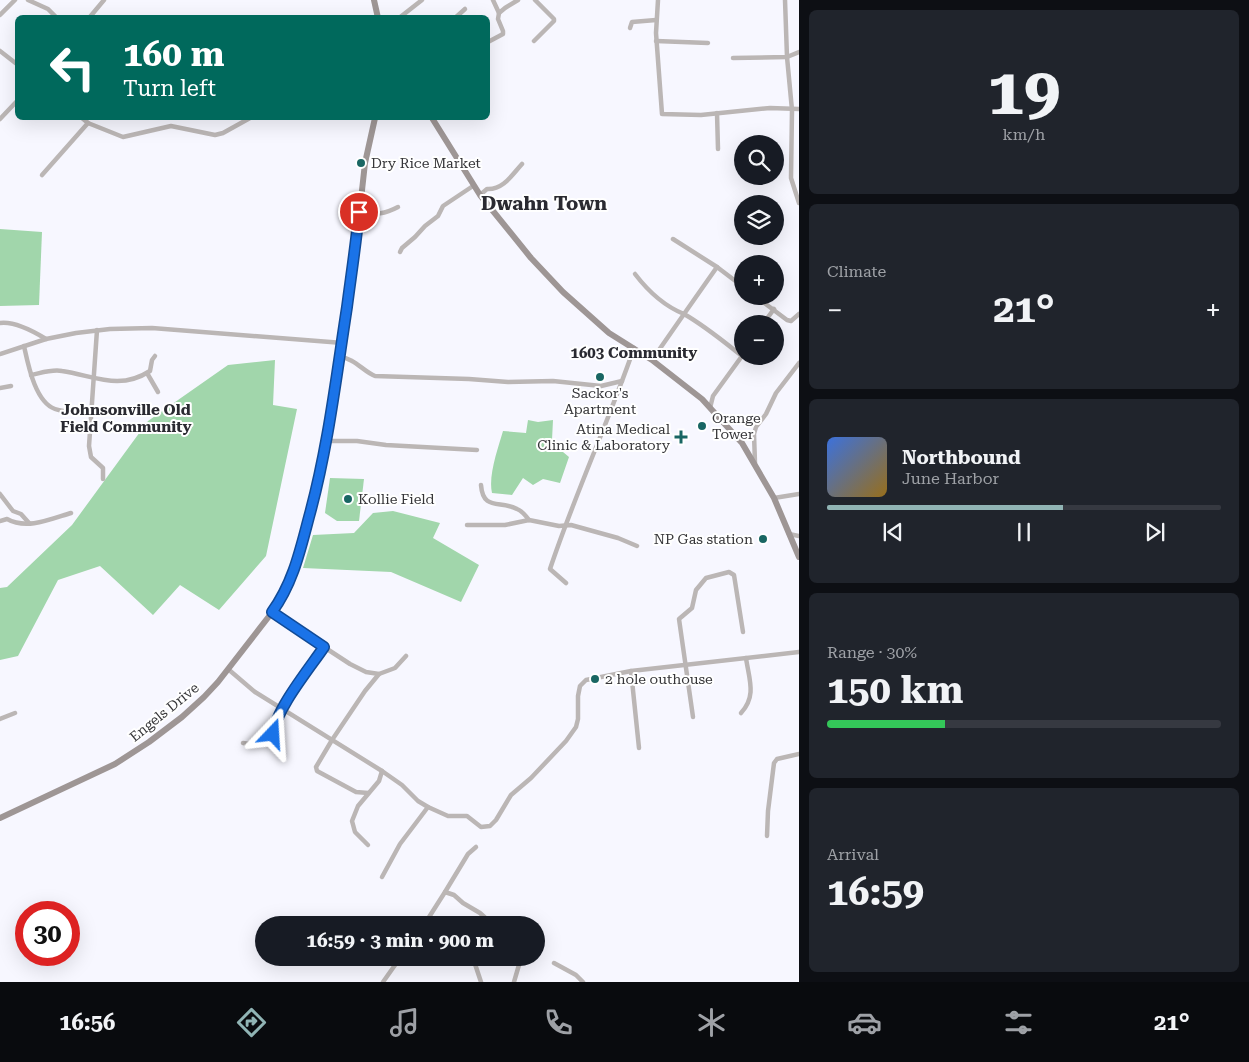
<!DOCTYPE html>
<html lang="en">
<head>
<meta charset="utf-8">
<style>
  :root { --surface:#171b24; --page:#20242c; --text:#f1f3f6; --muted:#9ea1a6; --line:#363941; --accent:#90b4b4 }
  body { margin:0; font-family:"Roboto Serif",serif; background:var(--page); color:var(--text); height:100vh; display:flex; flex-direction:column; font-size:19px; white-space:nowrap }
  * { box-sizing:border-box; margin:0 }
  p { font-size:16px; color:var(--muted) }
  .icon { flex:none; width:28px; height:28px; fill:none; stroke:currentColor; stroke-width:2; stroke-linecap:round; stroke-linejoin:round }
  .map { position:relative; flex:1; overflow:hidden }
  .details { display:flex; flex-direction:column; gap:10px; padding:10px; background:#0d0f14; width:450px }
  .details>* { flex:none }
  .guide { position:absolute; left:15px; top:15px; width:475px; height:105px; border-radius:8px; box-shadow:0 5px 20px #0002; background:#00695c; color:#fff; overflow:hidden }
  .fabs { position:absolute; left:734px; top:135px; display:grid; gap:10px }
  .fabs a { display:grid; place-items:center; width:50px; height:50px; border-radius:50%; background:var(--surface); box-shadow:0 5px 20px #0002; font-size:25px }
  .speed { position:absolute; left:15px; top:901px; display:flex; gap:10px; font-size:25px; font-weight:700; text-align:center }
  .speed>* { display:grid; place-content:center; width:65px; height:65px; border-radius:50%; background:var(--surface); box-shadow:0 5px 20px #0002; line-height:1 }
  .speed .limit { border:8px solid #d22; background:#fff; color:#111 }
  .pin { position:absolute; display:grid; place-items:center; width:42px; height:42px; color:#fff; margin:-21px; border:2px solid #fff; border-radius:50%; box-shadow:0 1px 5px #0007 }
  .me { position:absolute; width:55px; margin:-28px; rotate:20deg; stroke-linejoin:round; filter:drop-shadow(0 0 4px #0008) }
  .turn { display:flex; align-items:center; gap:18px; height:105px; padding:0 25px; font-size:22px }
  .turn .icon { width:65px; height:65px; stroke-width:2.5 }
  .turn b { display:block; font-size:35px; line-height:42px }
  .big { font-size:38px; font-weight:700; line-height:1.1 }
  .details .card { flex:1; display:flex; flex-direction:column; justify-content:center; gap:8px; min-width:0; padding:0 18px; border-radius:8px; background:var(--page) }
  .details .dial { align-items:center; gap:0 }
  .dial b { font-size:65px; line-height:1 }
  .song { display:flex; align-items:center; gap:15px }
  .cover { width:60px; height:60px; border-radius:8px; background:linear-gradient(135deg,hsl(220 70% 55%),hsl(40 70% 35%)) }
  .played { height:5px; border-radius:2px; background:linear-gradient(90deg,var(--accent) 60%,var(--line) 60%) }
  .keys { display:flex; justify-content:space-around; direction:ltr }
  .heat { display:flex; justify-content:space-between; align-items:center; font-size:28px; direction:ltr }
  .charge { height:8px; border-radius:4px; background:linear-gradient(90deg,#34c759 30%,var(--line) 0) }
  .trip { position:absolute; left:255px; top:916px; width:290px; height:50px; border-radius:25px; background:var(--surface); box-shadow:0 5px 20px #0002; font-weight:700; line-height:50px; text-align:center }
  .menu { display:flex; height:80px; justify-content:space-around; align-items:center; background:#090b0e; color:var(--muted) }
  .menu .icon { width:35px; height:35px }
  .menu .on { color:var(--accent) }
  .menu b { font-size:22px; color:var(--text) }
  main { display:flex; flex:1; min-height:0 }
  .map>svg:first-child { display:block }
  .green { fill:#a1d6ab }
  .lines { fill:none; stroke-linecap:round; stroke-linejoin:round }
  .street { stroke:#bbb6b5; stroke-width:4.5 }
  .secondary { stroke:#9e9695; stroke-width:6 }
  .route-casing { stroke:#114b97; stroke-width:12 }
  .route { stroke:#1a73e8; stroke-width:9 }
  .poi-dot { fill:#196663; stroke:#fff; stroke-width:2 }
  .labels { text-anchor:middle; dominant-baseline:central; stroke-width:4; stroke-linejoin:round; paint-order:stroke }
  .poi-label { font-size:14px; fill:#363639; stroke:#fff; text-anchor:start }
  .street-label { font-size:14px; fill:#363639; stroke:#fff }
  .neighbourhood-label { font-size:15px; font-weight:bold; fill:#2a2a31; stroke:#fff }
  .district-label { font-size:19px; font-weight:bold; fill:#2a2a31; stroke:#fff }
</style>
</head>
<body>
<main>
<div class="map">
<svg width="799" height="982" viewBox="0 0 799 982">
  <rect width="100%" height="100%" fill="#f7f7ff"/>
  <g class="green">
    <polygon points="0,229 42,232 39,305 0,306"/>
    <polygon points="275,360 273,405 297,409 266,556 219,610 180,585 153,615 100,566 58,580 18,656 0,660 0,588 7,587 72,525 148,421 228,365"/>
    <path d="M528 420 538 422 553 420 552 440 566 446 563 452 569 457 560 483 543 479 533 485 523 478 512 495 492 493C488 476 498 448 503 431L526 433Z"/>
    <polygon points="330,478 364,479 359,521 337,521 325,513"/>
    <polygon points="393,511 440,523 433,538 479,565 461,602 391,572 303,568 313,535 354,533 373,513"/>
  </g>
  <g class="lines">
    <g class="street">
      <polyline points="28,0 48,9 57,18"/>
      <polyline points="493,0 499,13"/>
      <polyline points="658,0 656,33 662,114 701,115 770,108 799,109"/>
      <polyline points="785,0 787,57 792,110 791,178 799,203"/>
      <polyline points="0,15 15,0"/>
      <polyline points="89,18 104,0"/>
      <polyline points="399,18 422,0"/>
      <polyline points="455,18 465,9"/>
      <polyline points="630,28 632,22 656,20"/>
      <polyline points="534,41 554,21 554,19 535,0"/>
      <polyline points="656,41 708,43"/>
      <polyline points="488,42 503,34 503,31 498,19 499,13 505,8 518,0"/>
      <polyline points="0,51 18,65"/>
      <polyline points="733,58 787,57 799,52"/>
      <polyline points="717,113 718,149"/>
      <polyline points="82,118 88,123 123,137 171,126 215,135 223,133 250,118"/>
      <polyline points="0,119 18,100"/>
      <polyline points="42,175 88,123"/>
      <path d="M480 195 487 189C503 190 512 175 522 164"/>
      <path d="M359 213C376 214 383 215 398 207"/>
      <polyline points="673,239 717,267"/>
      <polyline points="400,252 402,248 415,237 425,226 438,216 443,206 473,186"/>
      <path d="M635 274C648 291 664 306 684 314L652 360"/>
      <polyline points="755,296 787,320 791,321 799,314"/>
      <path d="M0 323C15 321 33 331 46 339"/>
      <polyline points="763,324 774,309"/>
      <polyline points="97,330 89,446 91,457 103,468 103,479"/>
      <path d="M24 346C28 364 35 402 55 409 65 413 80 411 91 412"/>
      <polyline points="0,354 46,339 76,333 110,329 152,328 343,343"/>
      <path d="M340 357C354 358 363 371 375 376L469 379 508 382 553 381 601 386 622 381"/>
      <polyline points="147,373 158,392"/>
      <path d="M31 375C41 373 52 369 62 371 95 376 119 391 150 371L152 360 155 356"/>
      <polyline points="0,388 11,386"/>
      <path d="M710 408 713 396 742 356C723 341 705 326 684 314L717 267 742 286"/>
      <polyline points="327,441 357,441 386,445 477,450"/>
      <polyline points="755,463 754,434 756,427 766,414 776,393 799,363"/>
      <path d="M481 485C483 511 500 500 517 509 522 511 526 516 529 520"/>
      <polyline points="0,494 13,511 21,514 29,523"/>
      <polyline points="774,498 799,494"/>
      <path d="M0 521 7 519C27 530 51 519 71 513"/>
      <polyline points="467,525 505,525 529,520 559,526 571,525 618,538 637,546"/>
      <polyline points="789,534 799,536"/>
      <path d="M566 583 550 569C575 494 608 423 634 348"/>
      <polyline points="272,613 350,664 366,672 379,674"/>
      <polyline points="228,669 255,692 382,771"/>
      <polyline points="631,671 639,748"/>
      <path d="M741 713C757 696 749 679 746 658"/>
      <polyline points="693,717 679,619 692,608 696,590 706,578 729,572 734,575 743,632"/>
      <polyline points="0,719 15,713"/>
      <polyline points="243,743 256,745 271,740 274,724 282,709 324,647"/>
      <polyline points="368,793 356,792 317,771 316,767 332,740 365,691 379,674 395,668 406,656"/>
      <polyline points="428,807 448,816 467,816 481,827 490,826 496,820 511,795 531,778 566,741 576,727 578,719 578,696 580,686 586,680 631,671 799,652"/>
      <polyline points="767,836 768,811 774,763 777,759 799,754"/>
      <polyline points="368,845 355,832 352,821 358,806 379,781 382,771 402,785 418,801 428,807 400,844 382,877"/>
      <polyline points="476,847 468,854 445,892 454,895 463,903 480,913 492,924 496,925"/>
      <polyline points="424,925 445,892"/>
      <polyline points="473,958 481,982"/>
      <polyline points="554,963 576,975 583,982"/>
      <polyline points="383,982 400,958"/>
      <polyline points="514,982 521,958"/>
    </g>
    <g class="secondary">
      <polyline points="374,0 378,18"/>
      <polyline points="432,118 480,195 531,258 563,292 609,333 652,360 702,399 742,443 774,498 799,557"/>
      <polyline points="0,818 115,764 149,742 182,717 204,697 218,682 284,597 299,557 317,487 327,441 353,272 365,163 375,118"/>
    </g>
  </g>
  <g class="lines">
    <defs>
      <path id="route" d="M273 734C276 709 309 669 324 647L272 612C293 583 300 551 309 517 328 448 336 378 347 307 351 276 356 244 359 212"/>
    </defs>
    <use href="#route" class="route-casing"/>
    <use href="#route" class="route"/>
  </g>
  <g class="poi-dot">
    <circle cx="361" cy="163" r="5"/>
    <circle cx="600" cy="377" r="5"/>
    <circle cx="702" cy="426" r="5"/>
    <path d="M678.5 429.5h5v5h5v5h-5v5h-5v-5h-5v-5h5z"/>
    <circle cx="348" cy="499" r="5"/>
    <circle cx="763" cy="539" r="5"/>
    <circle cx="595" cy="679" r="5"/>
  </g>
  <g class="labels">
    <g class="poi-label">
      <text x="371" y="163">Dry Rice Market</text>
      <text x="600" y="393" text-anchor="middle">Sackor's<tspan x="600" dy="16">Apartment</tspan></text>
      <text x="712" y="418">Orange<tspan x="712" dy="16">Tower</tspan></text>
      <text x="670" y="429" text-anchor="end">Atina Medical<tspan x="670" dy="16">Clinic &amp; Laboratory</tspan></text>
      <text x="358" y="499">Kollie Field</text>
      <text x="753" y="539" text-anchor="end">NP Gas station</text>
      <text x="605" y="679">2 hole outhouse</text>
    </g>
    <g class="street-label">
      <text transform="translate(164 712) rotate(-39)">Engels Drive</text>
    </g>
    <g class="neighbourhood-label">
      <text x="634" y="353">1603 Community</text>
      <text x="126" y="410">Johnsonville Old<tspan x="126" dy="17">Field Community</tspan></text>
    </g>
    <g class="district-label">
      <text x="544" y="203">Dwahn Town</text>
    </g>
  </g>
</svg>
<div class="fabs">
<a><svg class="icon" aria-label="search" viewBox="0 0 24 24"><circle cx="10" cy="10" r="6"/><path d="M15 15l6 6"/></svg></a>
<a><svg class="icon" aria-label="layers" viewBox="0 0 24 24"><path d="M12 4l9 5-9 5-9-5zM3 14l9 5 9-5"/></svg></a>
<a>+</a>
<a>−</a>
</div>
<div class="speed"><div class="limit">30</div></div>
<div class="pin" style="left:359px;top:212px;background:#d93025"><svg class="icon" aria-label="arrive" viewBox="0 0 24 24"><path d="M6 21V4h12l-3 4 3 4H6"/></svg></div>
<svg class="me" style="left:273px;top:734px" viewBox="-20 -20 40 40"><path d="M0-17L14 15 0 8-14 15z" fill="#1a73e8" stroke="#fff" stroke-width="4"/></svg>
<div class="trip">16:59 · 3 min · 900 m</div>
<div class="guide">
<div class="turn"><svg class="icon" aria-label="left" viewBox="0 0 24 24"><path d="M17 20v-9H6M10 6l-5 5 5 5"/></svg><div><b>160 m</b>Turn left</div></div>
</div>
</div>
<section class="details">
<div class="card dial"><b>19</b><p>km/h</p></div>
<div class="card"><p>Climate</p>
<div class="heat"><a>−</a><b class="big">21°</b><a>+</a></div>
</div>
<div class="card">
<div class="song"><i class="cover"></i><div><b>Northbound</b><p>June Harbor</p></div></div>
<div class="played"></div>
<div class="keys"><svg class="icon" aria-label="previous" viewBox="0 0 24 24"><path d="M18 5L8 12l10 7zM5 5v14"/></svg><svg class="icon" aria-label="pause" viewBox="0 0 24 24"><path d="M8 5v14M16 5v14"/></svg><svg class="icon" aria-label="next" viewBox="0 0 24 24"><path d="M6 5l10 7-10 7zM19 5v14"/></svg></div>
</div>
<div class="card"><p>Range · 30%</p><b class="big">150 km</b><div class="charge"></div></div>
<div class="card"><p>Arrival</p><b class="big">16:59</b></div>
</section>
</main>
<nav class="menu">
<b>16:56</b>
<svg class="icon on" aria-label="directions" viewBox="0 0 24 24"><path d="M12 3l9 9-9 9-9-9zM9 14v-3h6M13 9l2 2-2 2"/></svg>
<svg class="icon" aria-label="music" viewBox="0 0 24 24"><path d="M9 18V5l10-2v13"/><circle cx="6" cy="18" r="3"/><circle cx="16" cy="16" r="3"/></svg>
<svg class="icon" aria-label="phone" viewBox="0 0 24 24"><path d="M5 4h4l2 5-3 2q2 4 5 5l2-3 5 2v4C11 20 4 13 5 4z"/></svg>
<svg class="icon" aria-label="climate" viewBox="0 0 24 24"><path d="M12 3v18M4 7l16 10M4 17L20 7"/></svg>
<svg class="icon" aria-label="car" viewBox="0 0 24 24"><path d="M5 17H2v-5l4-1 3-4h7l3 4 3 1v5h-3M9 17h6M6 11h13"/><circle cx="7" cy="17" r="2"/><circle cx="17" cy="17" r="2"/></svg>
<svg class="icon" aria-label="filters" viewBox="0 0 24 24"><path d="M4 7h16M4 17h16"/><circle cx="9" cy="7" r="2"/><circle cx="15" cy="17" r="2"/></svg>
<b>21°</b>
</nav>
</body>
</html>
